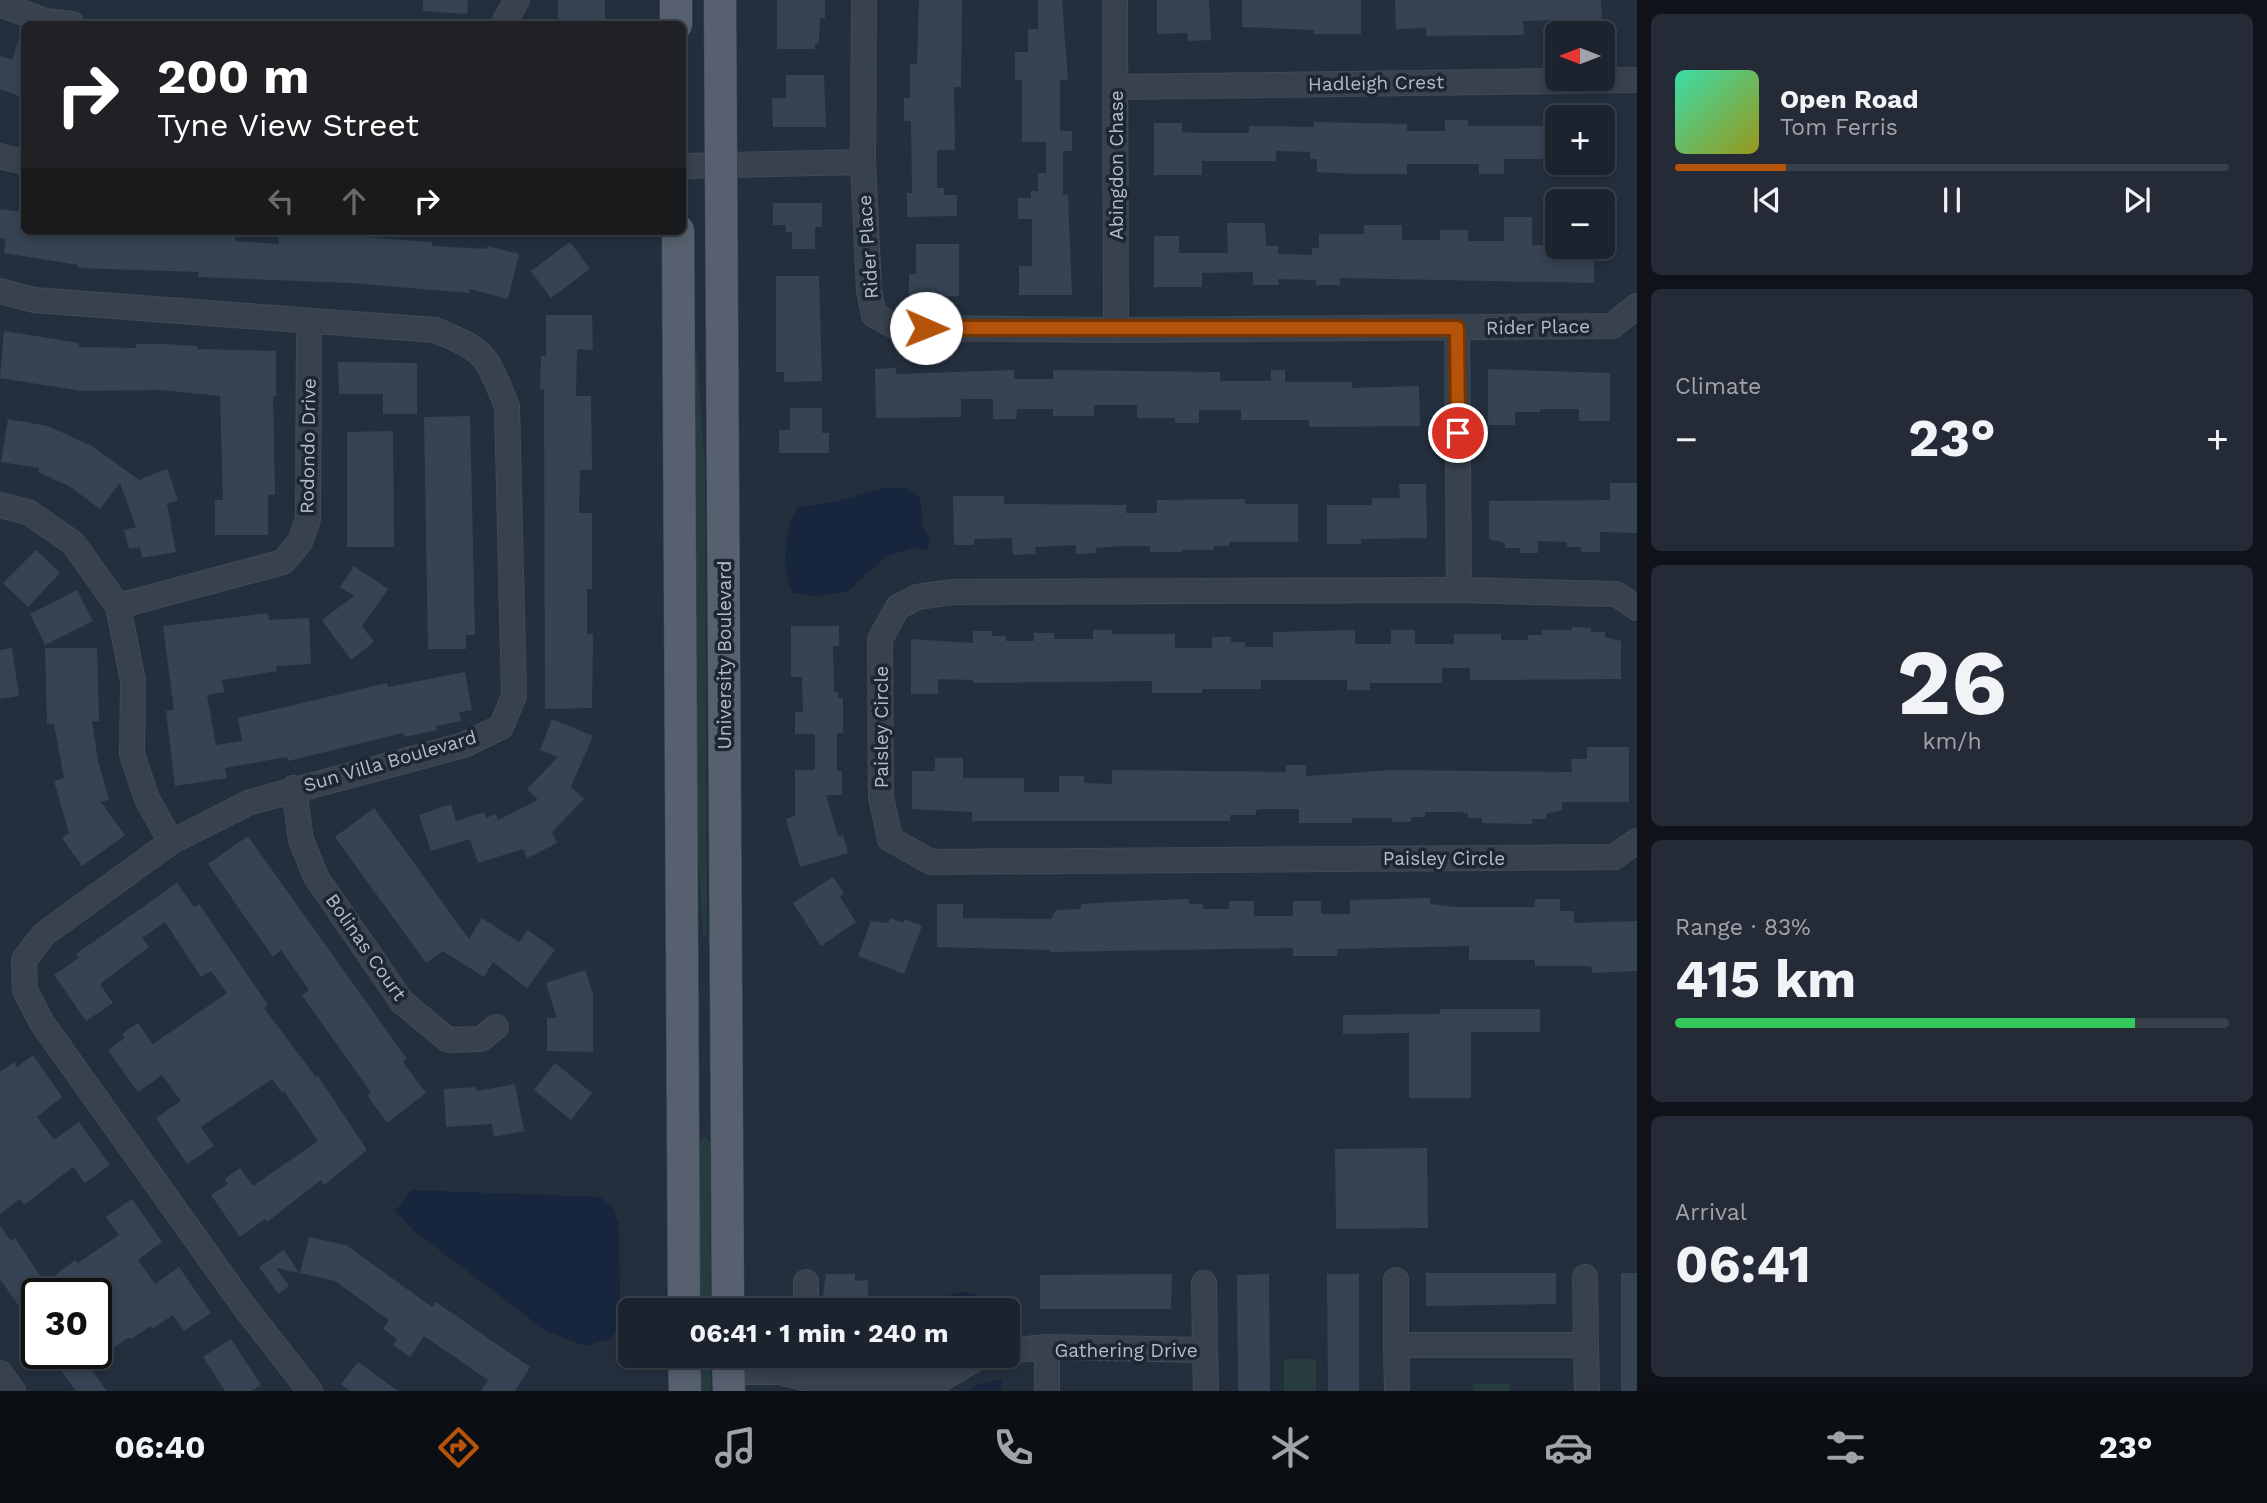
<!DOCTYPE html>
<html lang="en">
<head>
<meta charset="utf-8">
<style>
  :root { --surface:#1b232e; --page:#242b36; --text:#f1f3f6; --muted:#a0a4aa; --line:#39404a; --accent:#b45309 }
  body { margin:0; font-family:"Work Sans",sans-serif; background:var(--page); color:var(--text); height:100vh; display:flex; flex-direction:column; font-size:26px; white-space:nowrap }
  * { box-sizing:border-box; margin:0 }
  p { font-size:23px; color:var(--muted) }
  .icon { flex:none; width:38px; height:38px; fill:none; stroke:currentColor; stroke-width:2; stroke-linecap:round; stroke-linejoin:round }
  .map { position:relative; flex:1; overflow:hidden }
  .details { display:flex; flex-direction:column; gap:14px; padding:14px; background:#0f1319; width:630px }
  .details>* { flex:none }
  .guide { position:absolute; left:21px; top:21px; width:665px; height:214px; border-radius:10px; box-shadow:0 4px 10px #0003,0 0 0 2px var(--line); background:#202124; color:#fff; overflow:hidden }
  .needle { width:46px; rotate:270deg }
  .fabs { position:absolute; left:1545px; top:21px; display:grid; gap:14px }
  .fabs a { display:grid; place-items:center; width:70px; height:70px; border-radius:10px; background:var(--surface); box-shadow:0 4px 10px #0003,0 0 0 2px var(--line); font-size:35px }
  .speed { position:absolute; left:21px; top:1278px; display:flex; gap:14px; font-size:35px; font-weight:700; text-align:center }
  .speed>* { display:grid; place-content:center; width:91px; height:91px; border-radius:50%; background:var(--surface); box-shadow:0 4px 10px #0003,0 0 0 2px var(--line); line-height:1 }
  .speed .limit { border:4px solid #111; border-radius:10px; background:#fff; color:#111 }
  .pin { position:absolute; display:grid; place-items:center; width:60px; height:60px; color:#fff; margin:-30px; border:4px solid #fff; border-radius:50%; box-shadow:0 2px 7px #0007 }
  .me { position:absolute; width:77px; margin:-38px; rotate:91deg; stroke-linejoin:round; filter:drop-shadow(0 0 5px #0008) }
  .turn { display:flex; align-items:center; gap:24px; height:147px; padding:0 21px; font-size:32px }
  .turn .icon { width:91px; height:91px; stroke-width:2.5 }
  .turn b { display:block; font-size:49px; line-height:60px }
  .lanes { display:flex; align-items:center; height:66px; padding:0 21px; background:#0003; justify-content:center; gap:35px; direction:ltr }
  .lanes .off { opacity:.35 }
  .big { font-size:52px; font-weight:700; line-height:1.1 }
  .details .card { flex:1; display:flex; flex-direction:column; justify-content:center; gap:10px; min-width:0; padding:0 24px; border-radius:10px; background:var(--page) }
  .details .dial { align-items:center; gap:0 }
  .dial b { font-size:91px; line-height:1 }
  .song { display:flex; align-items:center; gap:21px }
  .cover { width:84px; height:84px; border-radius:10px; background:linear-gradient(135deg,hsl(160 70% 55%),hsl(60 70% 35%)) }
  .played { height:7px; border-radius:4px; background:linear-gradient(90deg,var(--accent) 20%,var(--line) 20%) }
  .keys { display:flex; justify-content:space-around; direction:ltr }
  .heat { display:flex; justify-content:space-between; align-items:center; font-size:38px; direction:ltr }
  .charge { height:10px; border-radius:5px; background:linear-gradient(90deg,#34c759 83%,var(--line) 0) }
  .trip { position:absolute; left:618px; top:1298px; width:402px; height:70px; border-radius:10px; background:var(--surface); box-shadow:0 4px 10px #0003,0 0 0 2px var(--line); font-weight:700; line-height:70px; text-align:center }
  .dock { display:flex; height:112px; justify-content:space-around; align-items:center; background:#0b0e12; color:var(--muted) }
  .dock .icon { width:49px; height:49px }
  .dock .on { color:var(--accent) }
  .dock b { font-size:32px; color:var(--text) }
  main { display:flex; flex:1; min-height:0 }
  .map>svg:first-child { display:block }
  .green { fill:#263c3f }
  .water { fill:#17263c }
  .building { fill:#364354 }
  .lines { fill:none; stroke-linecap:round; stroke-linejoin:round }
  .minor-casing { stroke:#414a57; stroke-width:26 }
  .major-casing { stroke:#414a57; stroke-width:33 }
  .minor { stroke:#38414e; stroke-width:24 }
  .major { stroke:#56606e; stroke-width:32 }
  .route-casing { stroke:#753606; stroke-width:18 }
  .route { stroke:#b45309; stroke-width:12 }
  .labels { text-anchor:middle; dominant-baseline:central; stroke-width:7; stroke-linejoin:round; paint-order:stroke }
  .street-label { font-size:19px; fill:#b4bcc9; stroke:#1d2633 }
</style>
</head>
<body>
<main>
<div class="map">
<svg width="1637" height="1391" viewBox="0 0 1637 1391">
  <rect width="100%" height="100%" fill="#242f3e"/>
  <g class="green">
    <polygon points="694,356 697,356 705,467 707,935 703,935 696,824"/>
    <polygon points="706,1137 710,1142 711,1311 700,1311 700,1144 701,1138"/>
    <polygon points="700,1356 711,1356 711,1391 701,1391"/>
    <rect x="1284" y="1359" width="32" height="32"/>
    <rect x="1473" y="1384" width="37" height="7"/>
  </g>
  <g class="water">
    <path d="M885 488H906L920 498 923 528 930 538 928 550 912 548 885 557 847 592 814 596 793 593C781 569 784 531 797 507L829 503Z"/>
    <polygon points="412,1190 600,1197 613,1207 619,1224 620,1321 611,1339 585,1346 546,1331 413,1230 395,1211"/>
    <polygon points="963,1292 997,1300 1017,1309 1015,1324 1008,1328 1008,1311 948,1311 951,1294"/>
    <polygon points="890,1297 902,1305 914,1303 920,1311 884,1311 882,1301"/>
    <polygon points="1000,1379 1003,1382 1001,1391 967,1391 975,1385"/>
  </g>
  <g class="building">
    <polygon points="423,0 468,0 467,14 423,11"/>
    <rect x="558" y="0" width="47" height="24"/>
    <polygon points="777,0 825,0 825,18 820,18 819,43 815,44 815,49 777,49"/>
    <polygon points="919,0 962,0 961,87 954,87 955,150 937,150 937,188 944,188 944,195 957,195 957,216 907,217 907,193 912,193 911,121 904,121 904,98 910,98 910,64 917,64"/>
    <polygon points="1038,0 1062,0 1068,80 1060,80 1060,131 1072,131 1072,151 1063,151 1063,195 1068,195 1072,295 1019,295 1019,266 1032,266 1032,219 1018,219 1018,198 1031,198 1031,191 1038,191 1038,173 1046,173 1046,142 1022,142 1022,80 1015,80 1015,52 1028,52 1028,29 1038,29"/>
    <polygon points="1157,0 1209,0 1211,40 1188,41 1187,33 1157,34"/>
    <polygon points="1242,0 1361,0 1361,34 1314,34 1314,30 1242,27"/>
    <polygon points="1395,0 1601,0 1602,26 1579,26 1579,19 1523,21 1524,35 1426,36 1426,28 1396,29"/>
    <polygon points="22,29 24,29 24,98 0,89 0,56 12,60"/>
    <polygon points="786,75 824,75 826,127 773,127 772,98 786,98"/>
    <polygon points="1445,120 1468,120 1468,126 1558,126 1558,159 1504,159 1504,174 1479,174 1479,164 1407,164 1407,174 1358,174 1317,172 1317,159 1310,159 1310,152 1276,151 1276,161 1202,161 1202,175 1154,175 1154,123 1182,123 1182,132 1202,133 1249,133 1249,126 1314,127 1314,122 1407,124 1407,131 1445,131"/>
    <polygon points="773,203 822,203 822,227 815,227 815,249 792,249 792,232 786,232 786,225 773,225"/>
    <polygon points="0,209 24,212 24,231 218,231 235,232 235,241 279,244 279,237 361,237 432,242 432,246 487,249 488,246 519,254 508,299 469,289 469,293 350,283 198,277 199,272 78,268 78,265 4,253 6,239 0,238"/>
    <polygon points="1504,217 1532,217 1532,245 1594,247 1594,283 1340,278 1340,285 1316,285 1316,280 1278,279 1279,285 1253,285 1253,272 1202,273 1202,287 1154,287 1154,236 1179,236 1179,253 1228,253 1227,223 1265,223 1266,246 1278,246 1278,254 1312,255 1312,248 1319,248 1319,234 1364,234 1364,225 1402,225 1402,240 1440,240 1440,230 1468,230 1468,241 1504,241"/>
    <polygon points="570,242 590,269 551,298 531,271"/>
    <polygon points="916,244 959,244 959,296 909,297 909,274 916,274"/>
    <polygon points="776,276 819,276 822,381 784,382 784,372 776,372"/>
    <polygon points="546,315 592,315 593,350 577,349 576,396 591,396 592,470 580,470 579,513 592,513 592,589 587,589 587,634 593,634 592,708 545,709 544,389 540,389 541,356 546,356"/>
    <polygon points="4,331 79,343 78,347 136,348 136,344 164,344 198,346 197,349 276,351 276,396 273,396 275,495 268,495 268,535 215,535 215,500 223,500 220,396 161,390 81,391 0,378"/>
    <polygon points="338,362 417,363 417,414 383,414 383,394 339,394"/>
    <polygon points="896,368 896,374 1014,370 1014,379 1053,379 1053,370 1220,372 1220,381 1271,381 1271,370 1285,370 1285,382 1352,382 1352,388 1419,386 1420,426 1309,427 1309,420 1241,420 1241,410 1199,410 1199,423 1175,423 1175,418 1137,418 1137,405 1094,405 1094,416 1053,416 1053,409 1017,409 1016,419 993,419 993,399 961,399 961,417 876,418 875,369"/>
    <polygon points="1488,369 1610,373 1610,421 1579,421 1579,409 1540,409 1540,412 1515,412 1515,425 1488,425"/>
    <polygon points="790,408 822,408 822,433 829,433 829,453 779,453 779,430 790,430"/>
    <polygon points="470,416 475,635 466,635 466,649 428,649 424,417"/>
    <polygon points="8,419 48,426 92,446 139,480 167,469 178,500 167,504 176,552 142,558 140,547 129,549 124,530 136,527 120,483 100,509 69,486 38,472 39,468 1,462"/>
    <polygon points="393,431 394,547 347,547 347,432"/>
    <polygon points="1610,483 1637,483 1637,533 1600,532 1600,552 1581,552 1581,547 1567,547 1567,542 1538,541 1538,553 1520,553 1520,548 1505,548 1505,543 1489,539 1489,501 1610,500"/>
    <polygon points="1399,484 1426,484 1427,538 1361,539 1361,544 1327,544 1327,505 1372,505 1372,498 1400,498"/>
    <polygon points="953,496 1004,496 1004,504 1126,505 1126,513 1157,513 1157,500 1245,499 1245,504 1298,504 1298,542 1229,542 1229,546 1214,546 1214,550 1182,550 1182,552 1150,552 1150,546 1121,546 1096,548 1096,553 1076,554 1076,545 1035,547 1036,554 1013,555 1012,538 974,539 974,545 954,545"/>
    <polygon points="36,550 60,573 28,607 3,583"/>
    <polygon points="354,566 388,589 362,626 374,642 351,660 322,620 354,596 340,587"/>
    <polygon points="77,590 93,621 45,645 30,614"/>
    <polygon points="268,613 269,620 309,618 311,664 276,666 277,671 222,680 224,692 207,695 216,745 242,741 238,718 387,683 388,687 465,672 472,710 459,712 461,721 436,726 437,730 404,737 403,733 288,761 287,757 225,768 227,778 175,786 166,711 174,710 163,626"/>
    <polygon points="791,626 839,626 839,646 833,646 834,692 838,692 838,698 843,698 843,733 837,733 837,771 842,771 842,795 826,795 838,836 843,835 848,853 800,867 786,819 795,816 795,770 815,770 815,734 795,734 795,712 803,712 802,677 791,677"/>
    <polygon points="1572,627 1591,628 1591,632 1605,632 1605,637 1621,641 1621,679 1470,680 1470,668 1442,668 1442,683 1370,683 1370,690 1347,690 1347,680 1261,680 1261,689 1202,689 1202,693 1152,693 1152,681 973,683 973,680 938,679 938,694 911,694 911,639 973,643 973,631 992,631 992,636 1006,636 1006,641 1034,641 1034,633 1054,633 1054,639 1093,639 1093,630 1112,630 1112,634 1175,634 1175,648 1212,648 1212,637 1231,637 1231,642 1245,642 1245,647 1273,647 1273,632 1355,630 1355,644 1391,644 1391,630 1415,630 1415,644 1454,644 1454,634 1501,634 1501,640 1528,640 1528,635 1542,635 1542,630 1572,630"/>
    <polygon points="12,648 19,696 0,699 0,650"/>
    <polygon points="45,648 97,648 99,721 92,721 98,761 109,800 101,802 125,835 82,866 62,838 69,833 54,781 64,778 54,724 47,724"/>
    <polygon points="552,719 593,736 571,787 584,799 552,832 557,843 527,858 523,849 478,863 470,839 431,851 419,815 451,804 456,821 484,812 486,818 496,814 498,820 538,800 527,789 558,757 540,750"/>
    <polygon points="1587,747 1629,747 1629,802 1562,802 1562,810 1546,814 1546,819 1532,819 1532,824 1482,823 1482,818 1468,818 1468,813 1459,812 1425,812 1425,817 1411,817 1411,822 1392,822 1392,818 1352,818 1352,823 1299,823 1299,809 1261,809 1256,810 1256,815 1230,815 1230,821 972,821 972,812 912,809 912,771 935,771 935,758 963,758 963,778 1024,778 1024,792 1059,792 1059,776 1084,776 1084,783 1112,784 1112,770 1286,772 1286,765 1306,765 1306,776 1392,770 1572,772 1571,759 1587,759"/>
    <polygon points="374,808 469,939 482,918 519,942 528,930 555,950 527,988 493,962 484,977 443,951 426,963 335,837"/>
    <polygon points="248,836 407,1059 403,1062 426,1093 387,1123 367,1095 371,1093 302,995 309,990 281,950 273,957 208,864"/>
    <polygon points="833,877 844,893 840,897 856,922 821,946 793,903"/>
    <polygon points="177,883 194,907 199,904 268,1005 264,1008 316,1077 318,1076 367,1150 324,1185 321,1180 267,1222 265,1219 240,1237 211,1195 228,1184 225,1179 240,1168 253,1186 318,1141 284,1091 282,1093 272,1079 201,1127 214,1146 187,1164 156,1118 181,1101 162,1075 138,1092 108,1050 125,1038 122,1034 138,1023 153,1044 227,993 211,971 201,977 165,922 142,938 149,947 100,984 113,1003 86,1021 54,975 79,958 76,954"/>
    <polygon points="1430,898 1430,904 1455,907 1535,907 1535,899 1560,899 1560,911 1574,911 1574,923 1637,921 1637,971 1592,973 1591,966 1535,966 1535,960 1469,960 1469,946 1337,949 1337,956 1293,956 1293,948 1051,952 1051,950 937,947 937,904 963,904 963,918 1051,919 1056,910 1081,909 1081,904 1110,902 1189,899 1189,904 1203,904 1203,909 1229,909 1229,901 1254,901 1254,916 1293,916 1293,901 1321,901 1321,914 1350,914 1350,900"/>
    <polygon points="890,918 903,923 905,919 922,926 904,974 858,956 871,921 888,923"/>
    <polygon points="585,970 593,994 593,1052 547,1051 547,1018 557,1018 546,983"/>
    <polygon points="1440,1009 1540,1009 1540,1032 1471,1032 1471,1098 1409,1098 1409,1033 1343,1034 1343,1015 1440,1014"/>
    <polygon points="33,1055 62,1097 37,1117 54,1140 79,1122 110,1165 85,1183 73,1167 24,1205 20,1199 0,1214 0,1072 14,1062 17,1067"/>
    <polygon points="555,1063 592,1093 571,1120 534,1090"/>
    <polygon points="515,1084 524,1131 494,1137 492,1124 446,1127 444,1089 476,1087 477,1091"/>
    <polygon points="1427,1148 1428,1228 1336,1229 1335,1149"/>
    <polygon points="132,1199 162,1242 138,1260 155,1284 179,1267 211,1313 184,1331 173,1315 152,1329 150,1326 131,1339 129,1337 89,1366 107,1391 76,1391 48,1353 96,1353 96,1293 37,1293 37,1332 0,1279 0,1226 11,1241 15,1238 45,1283 75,1260 78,1263 119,1235 106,1217"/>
    <polygon points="309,1237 346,1245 432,1307 436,1302 530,1367 515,1391 481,1391 488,1380 424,1336 410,1357 393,1345 397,1339 383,1329 389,1320 335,1281 300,1273"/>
    <polygon points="284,1250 299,1273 276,1268 289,1286 278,1294 259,1267"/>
    <polygon points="1426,1273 1556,1273 1556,1304 1426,1306"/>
    <rect x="1621" y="1273" width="16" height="118"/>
    <polygon points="826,1274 855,1274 855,1281 868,1280 868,1311 821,1311"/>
    <polygon points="1172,1274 1171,1309 1040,1309 1040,1275"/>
    <polygon points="1269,1274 1270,1391 1238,1391 1237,1275"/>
    <polygon points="1327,1274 1359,1274 1359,1391 1328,1391"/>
    <polygon points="231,1339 261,1385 251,1391 225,1391 203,1357"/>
    <polygon points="358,1362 398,1391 350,1391 341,1384"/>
  </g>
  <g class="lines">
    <defs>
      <g id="minor">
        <polyline points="864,0 863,162 869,291 874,315 898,328 1116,330 1612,326 1637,306"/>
        <polyline points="1115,0 1116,330"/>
        <polyline points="0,4 45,21 72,24"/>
        <polyline points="503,24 517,0"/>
        <polyline points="1116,87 1637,80"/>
        <polyline points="0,156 24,162"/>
        <polyline points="682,166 863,162"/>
        <path d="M0 291 34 300 435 330C488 352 485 354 507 406L514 696 501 727 464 745 250 802 171 842 44 934 24 960 25 990 42 1023 243 1305 310 1391"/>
        <polyline points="1457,328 1459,590"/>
        <polyline points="0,505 28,512 73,543 118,606 133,681 132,754 147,799 171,842"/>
        <polyline points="118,606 283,562 300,542 308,519 309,321"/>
        <polyline points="1637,608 1616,594 1459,590 953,592 917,597 898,607 880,639 881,797 890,839 931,862 1614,857 1637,841"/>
        <polyline points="294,788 301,840 316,877 402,1002 448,1040 481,1039 496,1027"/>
        <polyline points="1585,1277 1586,1345"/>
        <polyline points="1396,1280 1396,1345"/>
        <polyline points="806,1282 806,1311"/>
        <polyline points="1204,1283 1205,1350"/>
        <polyline points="1047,1347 1047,1391"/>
        <polyline points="1008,1351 1047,1347 1205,1350 1206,1391"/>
        <polyline points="729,1372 779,1372 819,1382 938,1381 980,1356"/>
        <polyline points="779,1372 806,1358 944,1356"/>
        <polyline points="0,1373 13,1391"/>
        <polyline points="1397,1391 1396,1345 1586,1345 1587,1391"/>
      </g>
      <g id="major">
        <polyline points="676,0 676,24"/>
        <polyline points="720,0 728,1311"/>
        <polyline points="678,231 684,1311"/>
        <polyline points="684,1356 685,1391"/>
        <polyline points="728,1356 729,1391"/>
      </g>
    </defs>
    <use href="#minor" class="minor-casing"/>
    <use href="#major" class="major-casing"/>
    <use href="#minor" class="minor"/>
    <use href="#major" class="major"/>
  </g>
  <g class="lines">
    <defs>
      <polyline id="route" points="926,328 1457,328 1458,433"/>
    </defs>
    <use href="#route" class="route-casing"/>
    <use href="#route" class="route"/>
  </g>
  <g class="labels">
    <g class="street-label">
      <text transform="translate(1376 83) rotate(-1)">Hadleigh Crest</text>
      <text transform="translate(1116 165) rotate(-90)">Abingdon Chase</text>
      <text transform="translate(868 247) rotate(-94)">Rider Place</text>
      <text transform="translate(1538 327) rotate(-1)">Rider Place</text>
      <text transform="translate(308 446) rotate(-89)">Rodondo Drive</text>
      <text transform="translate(724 655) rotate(-90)">University Boulevard</text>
      <text transform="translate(881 727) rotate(-90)">Paisley Circle</text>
      <text transform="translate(390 761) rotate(-16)">Sun Villa Boulevard</text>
      <text x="1444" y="858">Paisley Circle</text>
      <text transform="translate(366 947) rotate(55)">Bolinas Court</text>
      <text x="1126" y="1350">Gathering Drive</text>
    </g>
  </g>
</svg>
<div class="fabs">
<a><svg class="needle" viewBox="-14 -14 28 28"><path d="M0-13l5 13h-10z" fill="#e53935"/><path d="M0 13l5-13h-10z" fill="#a0a4aa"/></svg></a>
<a>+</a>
<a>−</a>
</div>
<div class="speed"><div class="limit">30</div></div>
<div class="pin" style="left:1458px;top:433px;background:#d93025"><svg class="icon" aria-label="arrive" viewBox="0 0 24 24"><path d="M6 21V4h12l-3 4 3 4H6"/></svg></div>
<svg class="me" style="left:926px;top:328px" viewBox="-20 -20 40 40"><circle r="19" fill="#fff"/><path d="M0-13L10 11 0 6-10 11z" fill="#b45309"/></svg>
<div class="trip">06:41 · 1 min · 240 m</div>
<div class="guide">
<div class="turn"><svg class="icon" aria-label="right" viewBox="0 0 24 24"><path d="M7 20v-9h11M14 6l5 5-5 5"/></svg><div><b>200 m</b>Tyne View Street</div></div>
<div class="lanes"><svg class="icon off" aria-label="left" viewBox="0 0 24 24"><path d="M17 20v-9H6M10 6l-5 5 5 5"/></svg><svg class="icon off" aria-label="ahead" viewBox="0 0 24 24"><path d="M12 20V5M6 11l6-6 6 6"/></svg><svg class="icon" aria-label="right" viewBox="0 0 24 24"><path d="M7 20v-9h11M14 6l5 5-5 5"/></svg></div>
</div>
</div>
<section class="details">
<div class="card">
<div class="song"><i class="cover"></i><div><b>Open Road</b><p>Tom Ferris</p></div></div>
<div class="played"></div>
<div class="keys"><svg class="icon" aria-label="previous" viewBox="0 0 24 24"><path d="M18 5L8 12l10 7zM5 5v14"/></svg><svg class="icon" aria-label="pause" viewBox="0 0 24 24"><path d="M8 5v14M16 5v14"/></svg><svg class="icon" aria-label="next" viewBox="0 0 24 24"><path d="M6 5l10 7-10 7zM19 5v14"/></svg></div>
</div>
<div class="card"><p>Climate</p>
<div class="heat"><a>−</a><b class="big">23°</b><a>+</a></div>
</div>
<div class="card dial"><b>26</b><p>km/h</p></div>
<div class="card"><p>Range · 83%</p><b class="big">415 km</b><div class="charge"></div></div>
<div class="card"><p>Arrival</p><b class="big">06:41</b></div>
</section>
</main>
<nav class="dock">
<b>06:40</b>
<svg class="icon on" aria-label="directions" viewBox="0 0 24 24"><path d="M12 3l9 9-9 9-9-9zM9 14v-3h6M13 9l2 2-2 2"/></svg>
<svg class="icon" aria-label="music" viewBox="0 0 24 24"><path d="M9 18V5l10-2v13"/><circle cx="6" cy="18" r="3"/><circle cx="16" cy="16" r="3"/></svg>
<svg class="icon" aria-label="phone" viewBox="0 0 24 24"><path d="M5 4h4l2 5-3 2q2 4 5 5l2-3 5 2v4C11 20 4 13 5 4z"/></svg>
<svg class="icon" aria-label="climate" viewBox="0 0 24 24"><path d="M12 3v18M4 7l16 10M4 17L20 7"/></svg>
<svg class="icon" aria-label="car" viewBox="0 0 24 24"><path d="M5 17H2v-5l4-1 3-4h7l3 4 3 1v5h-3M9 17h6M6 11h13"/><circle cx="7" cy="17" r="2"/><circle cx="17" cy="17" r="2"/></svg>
<svg class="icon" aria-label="filters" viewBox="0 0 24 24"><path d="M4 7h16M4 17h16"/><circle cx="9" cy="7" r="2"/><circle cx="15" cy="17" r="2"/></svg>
<b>23°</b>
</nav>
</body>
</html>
